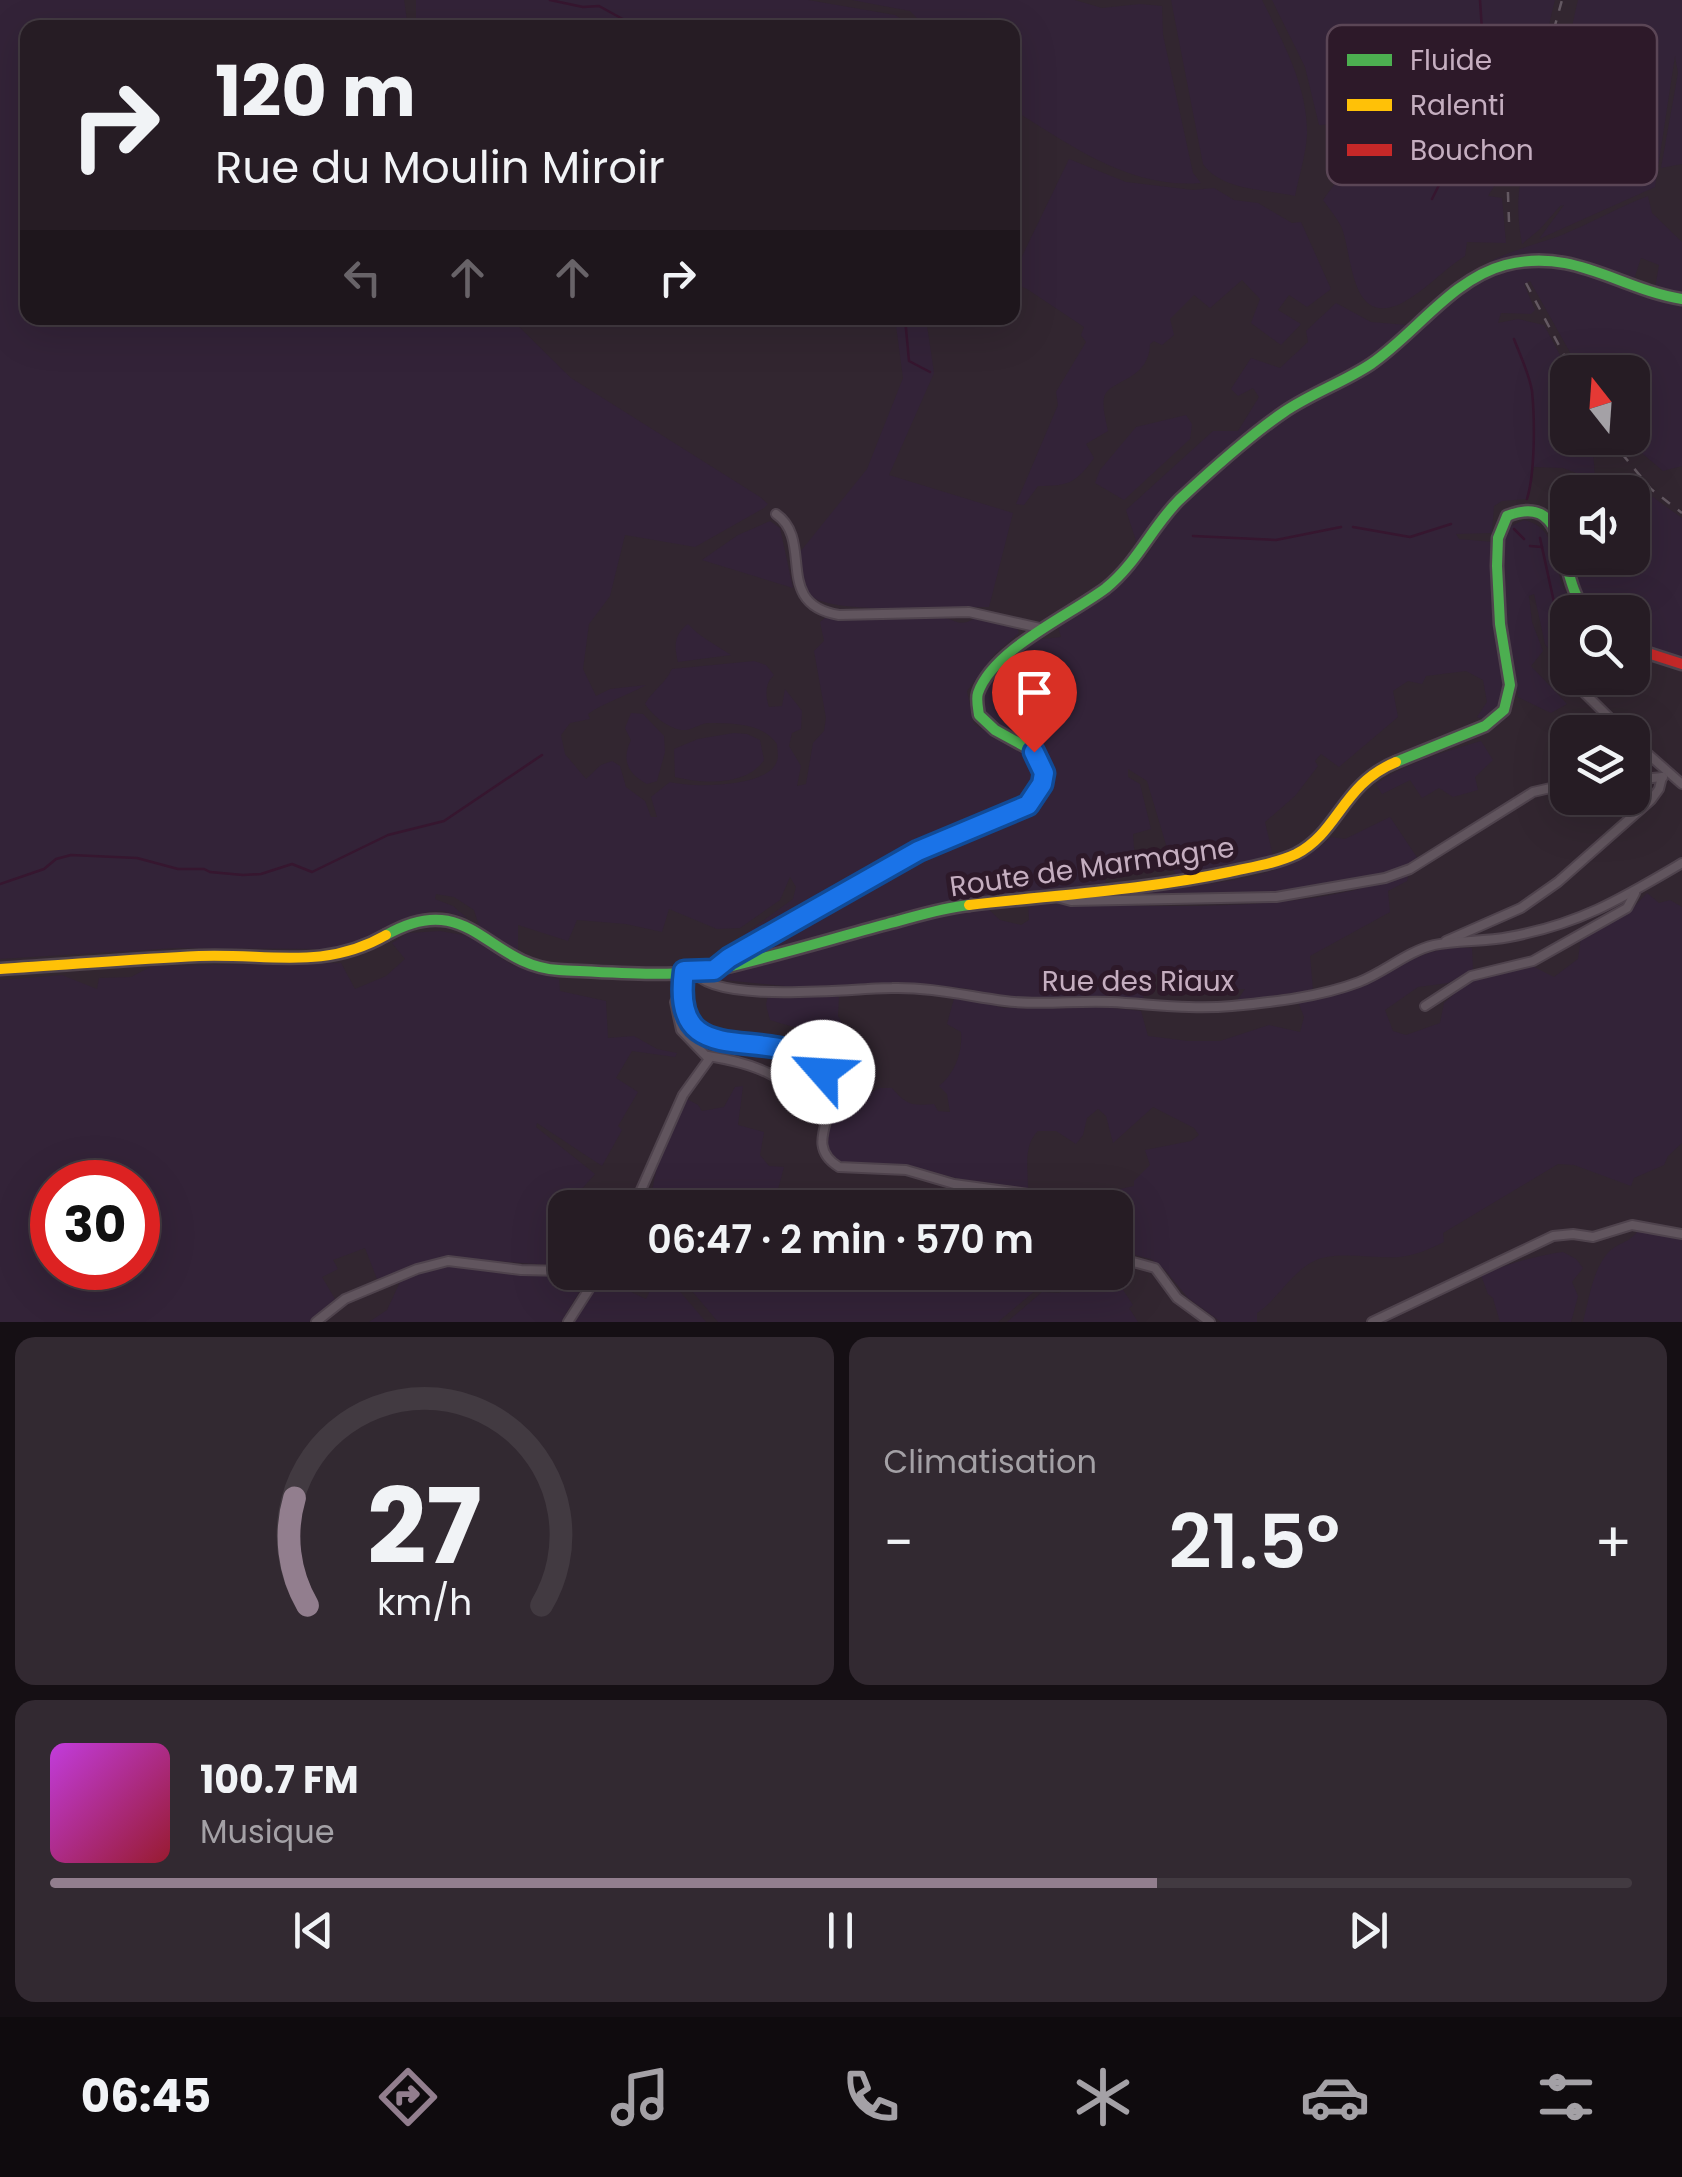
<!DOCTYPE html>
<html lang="fr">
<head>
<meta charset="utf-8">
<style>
  :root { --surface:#261c24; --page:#322931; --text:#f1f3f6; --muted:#a4a1a6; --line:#423a41; --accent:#927e8e }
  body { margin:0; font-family:Poppins,sans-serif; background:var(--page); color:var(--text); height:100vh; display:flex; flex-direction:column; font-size:38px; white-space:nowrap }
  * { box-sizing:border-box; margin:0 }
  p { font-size:32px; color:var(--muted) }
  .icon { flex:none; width:55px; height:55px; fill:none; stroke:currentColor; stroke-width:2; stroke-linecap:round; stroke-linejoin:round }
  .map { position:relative; height:1322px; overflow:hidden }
  .drawer { display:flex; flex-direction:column; gap:15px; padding:15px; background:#150f14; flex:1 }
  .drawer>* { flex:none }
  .guide { position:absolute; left:20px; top:20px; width:1000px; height:305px; border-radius:20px; box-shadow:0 10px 40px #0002,0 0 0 2px var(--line); background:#261c24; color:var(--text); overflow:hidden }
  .needle { width:65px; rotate:343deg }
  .fabs { position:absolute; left:1550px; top:355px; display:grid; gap:20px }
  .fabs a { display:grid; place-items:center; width:100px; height:100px; border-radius:20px; background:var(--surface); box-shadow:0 10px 40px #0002,0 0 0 2px var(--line); font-size:50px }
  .speed { position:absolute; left:30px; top:1160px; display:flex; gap:20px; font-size:50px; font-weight:700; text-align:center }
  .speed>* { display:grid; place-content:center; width:130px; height:130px; border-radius:50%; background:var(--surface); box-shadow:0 10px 40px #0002,0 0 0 2px var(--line); line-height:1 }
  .speed .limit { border:15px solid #d22; background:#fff; color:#111 }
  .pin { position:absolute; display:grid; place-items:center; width:85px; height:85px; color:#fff; margin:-102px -42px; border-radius:50% 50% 50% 0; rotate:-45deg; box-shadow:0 0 10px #0007 }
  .pin .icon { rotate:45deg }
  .me { position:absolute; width:110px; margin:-55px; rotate:296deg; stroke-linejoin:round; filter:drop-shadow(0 0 8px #0008) }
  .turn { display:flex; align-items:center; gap:35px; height:210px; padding:0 30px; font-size:45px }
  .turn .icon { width:130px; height:130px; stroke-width:2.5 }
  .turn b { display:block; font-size:70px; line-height:85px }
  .lanes { display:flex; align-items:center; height:95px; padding:0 30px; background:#0003; justify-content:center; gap:50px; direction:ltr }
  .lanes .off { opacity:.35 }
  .big { font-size:75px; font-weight:600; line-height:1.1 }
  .drawer .tile { flex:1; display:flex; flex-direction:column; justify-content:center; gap:15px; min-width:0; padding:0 35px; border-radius:20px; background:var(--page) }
  .drawer .dial { align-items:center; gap:0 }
  .dial svg { height:260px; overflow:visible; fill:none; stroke:var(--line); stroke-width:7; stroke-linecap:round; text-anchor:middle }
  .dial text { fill:var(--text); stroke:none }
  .song { display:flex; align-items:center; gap:30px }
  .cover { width:120px; height:120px; border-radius:15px; background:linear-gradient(135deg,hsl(290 70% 55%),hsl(350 70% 35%)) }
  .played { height:10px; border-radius:5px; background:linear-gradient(90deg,var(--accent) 70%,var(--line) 70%) }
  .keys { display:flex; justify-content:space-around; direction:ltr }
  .heat { display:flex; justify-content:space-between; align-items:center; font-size:55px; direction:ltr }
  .drawer .tiles { flex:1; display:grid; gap:15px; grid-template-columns:1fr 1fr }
  .tile:last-child { grid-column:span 2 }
  .trip { position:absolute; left:548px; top:1190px; width:585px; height:100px; border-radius:20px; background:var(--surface); box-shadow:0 10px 40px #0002,0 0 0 2px var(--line); font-weight:600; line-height:100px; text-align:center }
  .menu { display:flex; height:160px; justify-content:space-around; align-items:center; background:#0f0b0e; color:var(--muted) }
  .menu .icon { width:70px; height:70px }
  .menu .selected { color:var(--accent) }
  .menu b { font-size:45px; color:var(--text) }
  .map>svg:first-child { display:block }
  .green { fill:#332338; fill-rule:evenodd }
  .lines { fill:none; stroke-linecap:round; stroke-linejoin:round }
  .stream { stroke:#36162f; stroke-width:2.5 }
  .street-casing { stroke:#4f434d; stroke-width:12 }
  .fast-casing { stroke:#4f434d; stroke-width:15 }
  .slow-casing { stroke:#4f434d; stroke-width:15 }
  .jam-casing { stroke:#4f434d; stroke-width:15 }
  .street { stroke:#61555e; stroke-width:8 }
  .fast { stroke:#4caf50; stroke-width:10 }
  .slow { stroke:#ffc107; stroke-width:10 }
  .jam { stroke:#c62828; stroke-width:10 }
  .rail { stroke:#645962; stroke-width:2.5; stroke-dasharray:10 10; stroke-linecap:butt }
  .route-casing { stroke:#114b97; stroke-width:25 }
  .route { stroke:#1a73e8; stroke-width:18 }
  .labels { text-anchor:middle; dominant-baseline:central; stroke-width:10; stroke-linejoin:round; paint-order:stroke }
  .street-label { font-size:28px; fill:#c5aec0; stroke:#2d1929 }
  .key { fill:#2d1929; stroke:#5b4656; stroke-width:2.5 }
  .key-label { font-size:28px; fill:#c5aec0 }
</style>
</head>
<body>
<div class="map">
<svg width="1682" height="1322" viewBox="0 0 1682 1322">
  <rect width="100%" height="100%" fill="#322630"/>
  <g class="green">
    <path d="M0 0H404L408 27 28 28V318H510L571 378 760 497 768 504 764 508 695 547 625 535 610 596 589 624 583 669 596 696 610 689 646 685C628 695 603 703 588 714L590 719 570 723 561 735 565 754 586 779 601 765 612 761 620 766 626 787 645 801 651 817H657L651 797 670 782C692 788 769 788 777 761 779 756 777 749 777 744 763 723 732 723 709 723 701 723 694 729 686 730 671 731 653 716 645 704 652 691 665 684 672 669L754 661 766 665 774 675C765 683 765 696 769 707L782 706 785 689 802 711 801 729 792 733 789 746 801 766 797 786 806 784 813 743 824 731 826 718 814 651 824 641 820 622 825 618C863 617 901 616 939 617 956 618 958 629 975 618L1017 626 1019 633 994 655 967 691 974 724 1031 759 1035 774 1028 792 1016 802 950 827 744 943 742 936 793 899 796 887 790 877 780 900 740 928 717 929 669 909 662 932 626 924 577 920 568 941 518 925V953L479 926 474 910 454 897 436 894 435 899 453 906 467 918 442 911 427 912 395 922 358 943 327 949 177 948 0 959Z"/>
    <polygon points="416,0 808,0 895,15 915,27 416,27"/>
    <path d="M852 0H1075L1102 8 1140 4 1162 6 1163 35 1193 173 1201 183C1131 189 1073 147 1017 112L1013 108 1012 28 926 27 910 11Z"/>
    <path d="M1171 0H1262C1282 40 1308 87 1307 134 1306 154 1299 176 1295 196 1266 189 1222 191 1203 164Z"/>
    <path d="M1272 0H1555C1547 29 1535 108 1511 123L1498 180 1488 196 1502 198 1506 243 1467 242 1465 256C1443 270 1425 291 1402 303 1349 329 1353 253 1341 226 1336 217 1329 208 1323 200L1360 149 1365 133 1360 123 1319 125 1305 67Z"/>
    <path d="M1578 0H1682V164L1661 168 1678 73 1675 56 1655 187 1539 239 1564 205 1560 206 1540 229 1522 244C1508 167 1536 152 1558 85 1567 58 1571 28 1578 0Z"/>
    <path d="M1069 159 1126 182 1193 190 1214 188 1234 200 1258 203 1292 223 1301 222 1331 289 1307 307 1289 295 1278 310 1301 324 1281 345 1251 323 1260 299 1242 280 1210 308 1194 295 1170 319 1174 335 1162 345 1154 341 1150 344C1149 382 1108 379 1104 398 1102 407 1106 421 1108 431L1086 444 1094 458C1076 483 1069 486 1038 486L1024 505 1016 504 1058 405 1056 392 1086 342 1081 335 1084 327 1027 289 1013 283V275Z"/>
    <path d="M1648 196 1652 213 1682 242V295L1655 288 1659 265 1641 258 1634 279C1583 259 1537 252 1483 267 1494 255 1544 242 1562 235 1591 223 1619 207 1648 196Z"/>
    <path d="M1552 266 1598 274 1639 294 1682 303V466L1663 471 1624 438H1632V372H1581L1530 281 1524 284 1535 310 1531 314 1501 313 1498 323 1518 319 1544 325 1569 372 1568 438H1604L1605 441 1593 451 1595 478 1639 487 1682 518V660L1633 642 1632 612H1594L1578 589 1570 558H1632V492H1582L1584 486 1576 473 1563 468 1534 467 1526 499 1502 501 1494 506 1492 533 1456 534 1459 539 1493 542C1492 569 1491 597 1494 624 1497 651 1507 676 1503 704L1482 719 1477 717 1487 702 1483 680 1466 671 1426 676 1422 684 1408 681 1393 691 1398 717 1339 767 1321 754 1315 761 1318 766 1295 796 1265 822 1273 856 1175 875 1147 781 1128 769V777L1140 784 1151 829 1133 834 1135 861 1111 866 1103 875 1106 883 941 903 757 954 756 948 919 856 1037 805C1071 752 1021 748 993 722 984 713 983 704 981 692L994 675 1032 640 1061 637 1058 627 1122 579 1145 558 1179 506 1289 415 1359 377 1489 274 1512 267Z"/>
    <polygon points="1336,303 1371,322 1408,325 1362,363 1335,379 1305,391 1240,439 1173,497 1138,547 1126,510 1213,431 1238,431 1259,397 1253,388 1238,396 1231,389 1251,358 1280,368 1308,342 1306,331"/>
    <path d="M895 318H926L934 373 889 475 1013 513 989 607C954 607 834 615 811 596 799 587 801 565 800 552L867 469 903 378Z"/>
    <polygon points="1186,415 1192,424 1190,439 1124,500 1095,483 1100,470 1136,427"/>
    <path d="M1524 520C1556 527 1553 558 1562 584 1566 593 1572 603 1577 612H1568L1567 644 1553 655 1545 644 1534 594 1529 596 1532 622 1543 651 1531 666 1567 704 1551 713 1518 697 1505 625 1502 540 1509 527Z"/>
    <polygon points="770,521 780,528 793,588 702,560 738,535"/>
    <path d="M688 624C702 639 715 644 731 655L678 662C674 645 674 635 688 624Z"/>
    <path d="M631 713 643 714 664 736 665 752 657 781 647 784C628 774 621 760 631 740L625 728Z"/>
    <path d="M734 733 747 734 760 740 764 760C747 786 702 784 675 777L674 749 698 739Z"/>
    <path d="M1481 741 1493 760 1475 777 1478 790 1453 797 1439 788 1422 798 1410 780 1382 794 1376 784C1407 762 1445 752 1481 741Z"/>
    <path d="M1390 817 1418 859 1409 866 1369 879 1275 895 1119 897 1121 892C1187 885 1283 886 1331 837L1345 839Z"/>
    <path d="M1409 872 1407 881 1388 891 1390 912 1310 956 1313 990 1237 1001 1245 989 1226 990 1222 976 1177 981 1175 971 1141 977 1144 1002 1109 998 1009 999 969 989 923 984 815 989 713 979 941 915 986 907 1000 920 1021 925 1029 920 1028 904C1139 904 1308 918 1409 872Z"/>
    <path d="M1647 893 1659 903 1670 900 1682 907V1143L1668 1156 1664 1165 1634 1178 1631 1186 1574 1165 1558 1164 1443 1233 1444 1242C1430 1249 1416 1255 1400 1257 1375 1259 1347 1252 1322 1258 1294 1266 1280 1298 1257 1313V1322H1221L1188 1298 1165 1270 1151 1259 1115 1250V1208L1108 1207 1120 1189 1134 1186V1181L1150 1165 1145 1150 1191 1141 1199 1135 1194 1128 1153 1107 1113 1143 1106 1116 1098 1109 1087 1118 1083 1135 1076 1144 1056 1131H1038C1023 1145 1028 1169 1028 1188L959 1179 903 1164 848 1165 830 1156 826 1146V1133L836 1110 880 1088H892C906 1105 912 1106 934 1104L938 1111 950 1112 947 1094 939 1086C955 1074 963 1051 961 1032L947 1024 955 995 1004 1008 1085 1005 1141 1011 1148 1036 1188 1041H1220L1269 1025 1300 1032 1304 1017 1299 1004 1303 1000C1325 995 1350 993 1371 982 1409 963 1426 945 1472 948L1473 970 1448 983 1418 987 1385 1010 1393 1031 1406 1035 1440 1023 1444 1003 1471 979 1520 966 1534 967 1554 977 1578 959 1581 938 1627 914Z"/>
    <path d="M440 931 469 936 512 965 559 979 560 991 606 1001 608 1038 634 1036 657 1049 677 1053 675 1057 632 1051 616 1078 638 1092 618 1126 622 1130 602 1166 537 1123 536 1127 595 1174 570 1202 578 1207 565 1208V1266L452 1258 377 1279 365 1248 333 1260 338 1269 322 1277 335 1299 309 1322H0V980L62 975 97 989 99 978 131 977 152 966 341 963 355 989 386 976 405 959 392 943 408 933ZM52 1182H138V1268H52Z"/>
    <path d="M768 995 839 997 838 1016 847 1031V1042C822 1031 796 1029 770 1020L766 1005Z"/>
    <path d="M743 1086 738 1125 764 1132 760 1155 769 1166 784 1167 774 1204 770 1207H736L737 1198 716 1195 652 1201C652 1166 672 1131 685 1098L698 1105 702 1111 724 1107 735 1087Z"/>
    <path d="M1638 1230 1682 1240V1322H1583C1589 1300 1592 1272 1607 1254 1617 1242 1631 1243 1638 1230Z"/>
    <path d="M1563 1252 1576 1259 1583 1268 1572 1282 1578 1296 1571 1322H1500L1493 1298 1488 1294 1481 1275C1503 1265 1538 1255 1563 1252Z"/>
    <polygon points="448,1266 588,1278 561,1322 369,1322 387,1310 401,1280 419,1271"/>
    <polygon points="659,1272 664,1273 706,1322 573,1322 602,1278 646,1299"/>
    <polygon points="677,1273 1056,1273 998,1322 718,1322"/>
    <polygon points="1100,1279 1105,1287 1128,1285 1123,1290 1133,1305 1129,1308 1138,1322 1007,1322 1042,1292 1060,1293 1068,1281"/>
  </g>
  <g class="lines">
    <g class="stream">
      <polyline points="550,0 583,7 599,6 639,28"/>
      <polyline points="1432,199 1475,113 1485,76 1480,0"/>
      <polyline points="905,318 909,361 930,372"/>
      <path d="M1514 339C1520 355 1529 373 1532 391 1535 420 1535 473 1527 499"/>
      <polyline points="1353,527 1410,537 1451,524"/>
      <polyline points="1514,529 1524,539"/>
      <polyline points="1193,536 1276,540 1341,527"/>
      <polyline points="1540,538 1557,616"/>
      <polyline points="1530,546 1542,547"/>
      <polyline points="0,884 44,869 56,859 71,855 137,858 178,869 204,869 210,872 243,875 261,874 292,864 312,872 388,835 444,821 542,755"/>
    </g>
    <defs>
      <g id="street">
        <path d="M776 514C815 541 772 604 839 615L969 612 1040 628"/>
        <polyline points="1555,664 1624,732"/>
        <polyline points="1632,740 1682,784"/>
        <polyline points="1632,780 1663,777"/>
        <polyline points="1056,897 1071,901 1276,897 1385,878 1410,869 1533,792 1568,784"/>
        <polyline points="1446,941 1521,908 1558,882 1651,800 1659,789 1662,777"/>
        <path d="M684 971C674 1047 722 1039 779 1050 790 1052 801 1053 809 1059 865 1098 792 1138 839 1167L906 1170 954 1184 1050 1197 1062 1208"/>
        <path d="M694 971C712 1005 855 988 892 988 930 987 967 996 1005 1001 1040 1006 1076 1000 1111 1002 1152 1004 1191 1010 1232 1006 1273 1002 1320 997 1359 982 1385 972 1406 952 1434 945 1458 940 1484 942 1509 937 1580 924 1621 899 1682 863"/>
        <polyline points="1425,1006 1471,976 1533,961 1627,908 1635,893"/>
        <path d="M708 1056C771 1066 781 1080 830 1116"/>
        <polyline points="633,1208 683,1095 709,1059 681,1030 675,1002 681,991"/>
        <polyline points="1115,1257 1155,1268 1177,1298 1210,1322"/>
        <polyline points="316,1322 345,1299 417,1269 448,1261 521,1270 565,1271"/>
        <polyline points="568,1322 600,1272"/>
        <polyline points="1372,1322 1553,1236 1573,1234 1593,1237 1632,1225 1682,1234"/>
      </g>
      <g id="fast">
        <path d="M1396 762 1485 726 1504 710 1510 685 1500 624 1497 566 1498 538 1507 516C1571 490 1556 575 1586 612"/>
        <path d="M386 935C470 887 487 966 559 970 602 972 678 978 719 969 775 956 831 939 887 924 914 917 941 908 969 905"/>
        <path d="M716 968 918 851 1013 813 1036 798 1044 773 1035 752 995 730 979 715C978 708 976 699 978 693 993 649 1072 614 1106 588 1137 563 1152 527 1179 500 1207 474 1253 433 1284 412 1312 393 1344 382 1371 364 1415 334 1452 279 1505 265 1574 247 1619 289 1682 299"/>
      </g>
      <g id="slow">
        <path d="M969 905C1055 895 1144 890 1229 872 1251 867 1275 864 1296 854 1339 832 1342 784 1396 762"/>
        <path d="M0 969C66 965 133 959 199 956 267 953 324 971 386 935"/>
      </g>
      <polyline id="jam" points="1632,648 1682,664"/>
    </defs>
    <use href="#street" class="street-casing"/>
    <use href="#fast" class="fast-casing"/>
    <use href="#slow" class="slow-casing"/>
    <use href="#jam" class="jam-casing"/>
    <use href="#street" class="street"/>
    <use href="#fast" class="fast"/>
    <use href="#slow" class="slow"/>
    <use href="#jam" class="jam"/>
    <g class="rail">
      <polyline points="1509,222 1507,166 1537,91 1562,0"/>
      <polyline points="1526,283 1573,372"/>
      <polyline points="1609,438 1651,489 1682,513"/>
    </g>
  </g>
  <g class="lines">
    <defs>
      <path id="route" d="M823 1072C817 1066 811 1060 805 1056 749 1030 671 1067 684 971L714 970 729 958 918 851 1028 805 1042 784 1044 773 1034 752"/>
    </defs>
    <use href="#route" class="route-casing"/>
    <use href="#route" class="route"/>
  </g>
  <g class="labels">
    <g class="street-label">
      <text transform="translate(1092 867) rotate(-8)">Route de Marmagne</text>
      <text x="1138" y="981">Rue des Riaux</text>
    </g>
  </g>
  <rect x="1327" y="25" width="330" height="160" rx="15" class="key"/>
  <rect x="1347" y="54" width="45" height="12" fill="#4caf50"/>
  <rect x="1347" y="99" width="45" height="12" fill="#ffc107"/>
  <rect x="1347" y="144" width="45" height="12" fill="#c62828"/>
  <g class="key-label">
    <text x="1410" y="70">Fluide</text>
    <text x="1410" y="115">Ralenti</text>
    <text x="1410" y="160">Bouchon</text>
  </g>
</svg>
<div class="fabs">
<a><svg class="needle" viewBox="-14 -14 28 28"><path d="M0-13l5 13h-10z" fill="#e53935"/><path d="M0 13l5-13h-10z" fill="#a4a1a6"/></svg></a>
<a><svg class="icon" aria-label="sound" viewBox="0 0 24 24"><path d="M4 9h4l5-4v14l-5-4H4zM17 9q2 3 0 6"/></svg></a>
<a><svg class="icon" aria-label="search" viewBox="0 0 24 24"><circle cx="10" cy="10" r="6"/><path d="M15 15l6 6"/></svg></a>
<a><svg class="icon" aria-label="layers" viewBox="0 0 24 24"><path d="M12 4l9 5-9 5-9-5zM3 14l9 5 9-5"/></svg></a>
</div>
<div class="speed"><div class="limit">30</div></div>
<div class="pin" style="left:1034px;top:752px;background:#d93025"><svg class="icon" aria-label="arrive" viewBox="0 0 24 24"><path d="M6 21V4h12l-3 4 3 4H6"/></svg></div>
<svg class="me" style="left:823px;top:1072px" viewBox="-20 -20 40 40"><circle r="19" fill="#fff"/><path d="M0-13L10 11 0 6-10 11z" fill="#1a73e8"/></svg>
<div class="trip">06:47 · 2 min · 570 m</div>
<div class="guide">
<div class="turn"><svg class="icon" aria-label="right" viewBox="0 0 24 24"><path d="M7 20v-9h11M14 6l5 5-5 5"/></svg><div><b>120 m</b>Rue du Moulin Miroir</div></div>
<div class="lanes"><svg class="icon off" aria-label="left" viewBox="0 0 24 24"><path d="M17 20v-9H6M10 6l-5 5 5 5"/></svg><svg class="icon off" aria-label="ahead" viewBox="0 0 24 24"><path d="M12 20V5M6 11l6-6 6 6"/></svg><svg class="icon off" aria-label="ahead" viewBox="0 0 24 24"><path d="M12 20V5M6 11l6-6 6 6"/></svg><svg class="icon" aria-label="right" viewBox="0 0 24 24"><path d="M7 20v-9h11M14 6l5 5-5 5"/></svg></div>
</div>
</div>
<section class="drawer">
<div class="tiles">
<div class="tile dial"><svg viewBox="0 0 100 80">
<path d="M14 69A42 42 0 1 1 86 69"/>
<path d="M14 69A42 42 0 0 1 10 36" stroke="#927e8e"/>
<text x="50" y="56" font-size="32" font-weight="700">27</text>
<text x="50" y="72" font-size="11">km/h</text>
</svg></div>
<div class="tile"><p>Climatisation</p>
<div class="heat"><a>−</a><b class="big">21.5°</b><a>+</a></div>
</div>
<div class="tile">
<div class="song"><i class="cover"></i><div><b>100.7 FM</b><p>Musique</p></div></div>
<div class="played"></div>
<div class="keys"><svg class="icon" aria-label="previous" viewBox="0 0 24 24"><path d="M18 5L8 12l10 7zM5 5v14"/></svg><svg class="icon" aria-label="pause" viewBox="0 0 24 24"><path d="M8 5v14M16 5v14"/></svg><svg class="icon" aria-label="next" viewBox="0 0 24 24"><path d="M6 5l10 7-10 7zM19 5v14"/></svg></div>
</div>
</div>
</section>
<nav class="menu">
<b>06:45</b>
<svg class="icon selected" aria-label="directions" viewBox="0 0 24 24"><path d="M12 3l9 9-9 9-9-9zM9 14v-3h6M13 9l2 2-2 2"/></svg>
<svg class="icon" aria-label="music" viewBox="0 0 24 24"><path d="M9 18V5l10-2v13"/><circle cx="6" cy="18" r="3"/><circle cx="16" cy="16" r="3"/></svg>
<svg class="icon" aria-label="phone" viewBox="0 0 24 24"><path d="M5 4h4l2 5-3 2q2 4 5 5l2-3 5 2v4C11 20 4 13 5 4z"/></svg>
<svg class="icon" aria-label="climate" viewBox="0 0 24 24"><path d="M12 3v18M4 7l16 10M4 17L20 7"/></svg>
<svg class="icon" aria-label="car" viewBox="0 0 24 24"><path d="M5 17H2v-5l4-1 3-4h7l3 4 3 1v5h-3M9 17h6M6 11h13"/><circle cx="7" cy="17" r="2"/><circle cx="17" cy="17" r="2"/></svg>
<svg class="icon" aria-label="filters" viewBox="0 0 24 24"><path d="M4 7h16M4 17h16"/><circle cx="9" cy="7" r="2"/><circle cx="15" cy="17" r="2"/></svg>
</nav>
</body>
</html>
